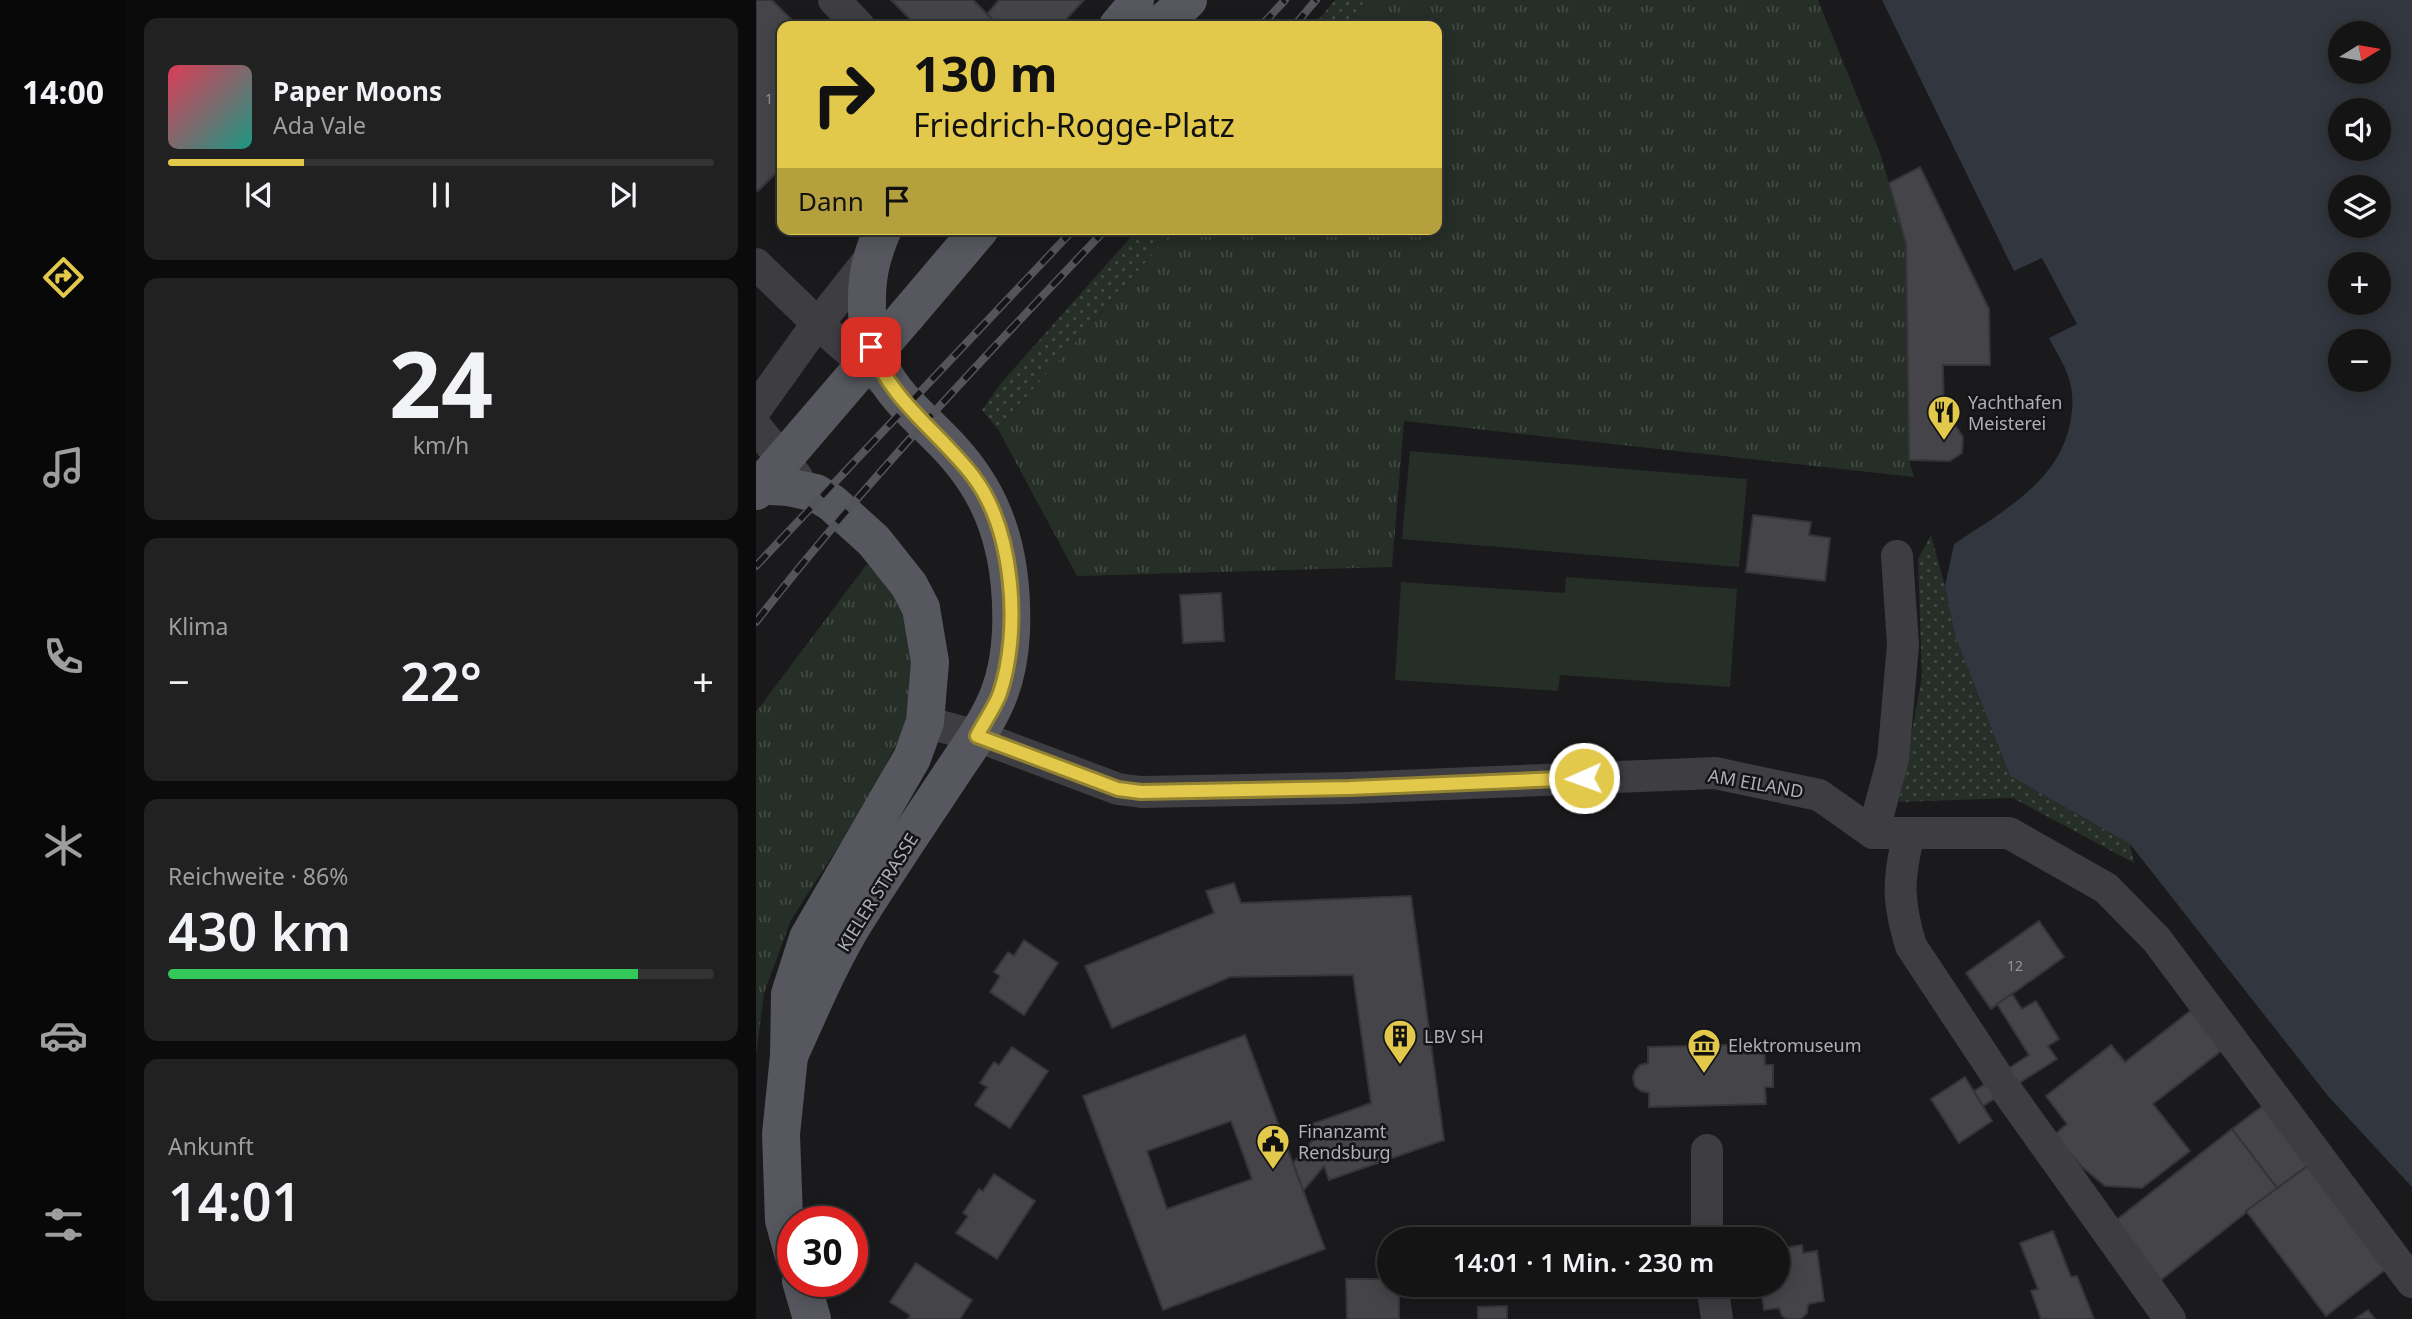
<!DOCTYPE html>
<html lang="de">
<head>
<meta charset="utf-8">
<style>
  :root { --surface:#141415; --page:#212122; --text:#f1f3f6; --muted:#9d9ea0; --line:#333334; --accent:#e2c84b }
  body { margin:0; font-family:"Noto Sans",sans-serif; background:var(--page); color:var(--text); height:100vh; display:flex; flex-direction:column; font-size:26px; white-space:nowrap }
  * { box-sizing:border-box; margin:0 }
  p { font-size:23px; color:var(--muted) }
  .icon { flex:none; width:38px; height:38px; fill:none; stroke:currentColor; stroke-width:2; stroke-linecap:round; stroke-linejoin:round }
  .map { position:relative; flex:1; overflow:hidden }
  .drawer { display:flex; flex-direction:column; gap:18px; padding:18px; background:#0b0b0c; width:630px }
  .drawer>* { flex:none }
  .top-card { position:absolute; left:21px; top:21px; width:665px; height:214px; border-radius:14px; box-shadow:0 4px 18px #0003,0 0 0 2px var(--line); background:#e2c84b; color:#111; overflow:hidden }
  .needle { width:46px; rotate:79deg }
  .controls { position:absolute; left:1572px; top:21px; display:grid; gap:14px }
  .controls a { display:grid; place-items:center; width:63px; height:63px; border-radius:50%; background:var(--surface); box-shadow:0 4px 18px #0003,0 0 0 2px var(--line); font-size:35px }
  .speed { position:absolute; left:21px; top:1206px; display:flex; gap:14px; font-size:35px; font-weight:700; text-align:center }
  .speed>* { display:grid; place-content:center; width:91px; height:91px; border-radius:50%; background:var(--surface); box-shadow:0 4px 18px #0003,0 0 0 2px var(--line); line-height:1 }
  .speed .limit { border:10px solid #d22; background:#fff; color:#111 }
  .pin { position:absolute; display:grid; place-items:center; width:60px; height:60px; color:#fff; margin:-30px; border-radius:14px; box-shadow:0 4px 10px #0006 }
  .me { position:absolute; width:77px; margin:-38px; rotate:268deg; stroke-linejoin:round; filter:drop-shadow(0 0 5px #0008) }
  .turn { display:flex; align-items:center; gap:24px; height:147px; padding:0 21px; font-size:32px }
  .turn .icon { width:91px; height:91px; stroke-width:2.5 }
  .turn b { display:block; font-size:49px; line-height:60px }
  .then { display:flex; align-items:center; height:66px; padding:0 21px; background:#0003; gap:14px; font-size:26px }
  .big { font-size:52px; font-weight:600; line-height:1.1 }
  .drawer .tile { flex:1; display:flex; flex-direction:column; justify-content:center; gap:10px; min-width:0; padding:0 24px; border-radius:14px; background:var(--page) }
  .drawer .dial { align-items:center; gap:0 }
  .dial b { font-size:91px; line-height:1 }
  .song { display:flex; align-items:center; gap:21px }
  .cover { width:84px; height:84px; border-radius:10px; background:linear-gradient(135deg,hsl(350 70% 55%),hsl(170 70% 35%)) }
  .played { height:7px; border-radius:4px; background:linear-gradient(90deg,var(--accent) 25%,var(--line) 25%) }
  .keys { display:flex; justify-content:space-around; direction:ltr }
  .heat { display:flex; justify-content:space-between; align-items:center; font-size:38px; direction:ltr }
  .charge { height:10px; border-radius:5px; background:linear-gradient(90deg,#34c759 86%,var(--line) 0) }
  .trip { position:absolute; left:621px; top:1227px; width:413px; height:70px; border-radius:35px; background:var(--surface); box-shadow:0 4px 18px #0003,0 0 0 2px var(--line); font-weight:600; line-height:70px; text-align:center }
  main { display:flex; flex:1; min-height:0 }
  .tab-bar { display:flex; flex-direction:column; width:126px; justify-content:space-around; align-items:center; background:#080808; color:var(--muted) }
  .tab-bar .icon { width:49px; height:49px }
  .tab-bar .current { color:var(--accent) }
  .tab-bar b { font-size:32px; color:var(--text) }
  .map>svg:first-child { display:block }
  .grass { fill:url(#grass-dots) }
  .park { fill:url(#park-tufts) }
  .pitch { fill:#262e28 }
  .water { fill:#31363f; fill-rule:evenodd }
  .building { fill:#444449; stroke:#353437; stroke-width:2; fill-rule:evenodd }
  .lines { fill:none; stroke-linecap:round; stroke-linejoin:round }
  .minor { stroke:#3d3d42; stroke-width:32 }
  .major { stroke:#57585f; stroke-width:38 }
  .rail-casing { stroke:#54555b; stroke-width:8 }
  .rail { stroke:#151517; stroke-width:5; stroke-dasharray:16; stroke-linecap:butt }
  .major-bridge { stroke:#57585f; stroke-width:38 }
  .route-casing { stroke:#938231; stroke-width:18 }
  .route { stroke:#e2c84b; stroke-width:12 }
  .labels { text-anchor:middle; dominant-baseline:central; stroke-width:5; stroke-linejoin:round; paint-order:stroke }
  .number-label { font-size:14px; fill:#93949e }
  .poi-label { font-size:18px; fill:#adafba; stroke:#151517; text-anchor:start }
  .street-label { font-size:18px; fill:#adafba; stroke:#151517 }
</style>
</head>
<body>
<main>
<nav class="tab-bar">
<b>14:00</b>
<svg class="icon current" aria-label="directions" viewBox="0 0 24 24"><path d="M12 3l9 9-9 9-9-9zM9 14v-3h6M13 9l2 2-2 2"/></svg>
<svg class="icon" aria-label="music" viewBox="0 0 24 24"><path d="M9 18V5l10-2v13"/><circle cx="6" cy="18" r="3"/><circle cx="16" cy="16" r="3"/></svg>
<svg class="icon" aria-label="phone" viewBox="0 0 24 24"><path d="M5 4h4l2 5-3 2q2 4 5 5l2-3 5 2v4C11 20 4 13 5 4z"/></svg>
<svg class="icon" aria-label="climate" viewBox="0 0 24 24"><path d="M12 3v18M4 7l16 10M4 17L20 7"/></svg>
<svg class="icon" aria-label="car" viewBox="0 0 24 24"><path d="M5 17H2v-5l4-1 3-4h7l3 4 3 1v5h-3M9 17h6M6 11h13"/><circle cx="7" cy="17" r="2"/><circle cx="17" cy="17" r="2"/></svg>
<svg class="icon" aria-label="filters" viewBox="0 0 24 24"><path d="M4 7h16M4 17h16"/><circle cx="9" cy="7" r="2"/><circle cx="15" cy="17" r="2"/></svg>
</nav>
<section class="drawer">
<div class="tile">
<div class="song"><i class="cover"></i><div><b>Paper Moons</b><p>Ada Vale</p></div></div>
<div class="played"></div>
<div class="keys"><svg class="icon" aria-label="previous" viewBox="0 0 24 24"><path d="M18 5L8 12l10 7zM5 5v14"/></svg><svg class="icon" aria-label="pause" viewBox="0 0 24 24"><path d="M8 5v14M16 5v14"/></svg><svg class="icon" aria-label="next" viewBox="0 0 24 24"><path d="M6 5l10 7-10 7zM19 5v14"/></svg></div>
</div>
<div class="tile dial"><b>24</b><p>km/h</p></div>
<div class="tile"><p>Klima</p>
<div class="heat"><a>−</a><b class="big">22°</b><a>+</a></div>
</div>
<div class="tile"><p>Reichweite · 86%</p><b class="big">430 km</b><div class="charge"></div></div>
<div class="tile"><p>Ankunft</p><b class="big">14:01</b></div>
</section>
<div class="map">
<svg width="1656" height="1319" viewBox="0 0 1656 1319">
  <defs>
    <pattern id="grass-dots" width="8" height="8" patternUnits="userSpaceOnUse" patternTransform="scale(1.75)"><rect width="8" height="8" fill="#262e28"/><path d="M2 2h.1M6 6h.1" fill="none" stroke="#434a45" stroke-width="1.8" stroke-linecap="round"/></pattern>
    <pattern id="park-tufts" width="24" height="20" patternUnits="userSpaceOnUse" patternTransform="scale(1.75)"><rect width="24" height="20" fill="#262e28"/><path d="M3 7l-1-3M5 7V3M7 7l1-3M15 17l-1-3M17 17v-4M19 17l1-3" fill="none" stroke="#434a45"/></pattern>
  </defs>
  <rect width="100%" height="100%" fill="#1a1a1c"/>
  <g class="grass">
    <polygon points="579,0 610,0 590,26 557,26"/>
    <polygon points="382,229 419,229 242,429 226,410 246,382"/>
    <polygon points="1175,535 1189,586 1199,636 1254,776 1374,844 1378,863 1257,798 1143,802 1166,676 1162,559"/>
  </g>
  <g class="park">
    <polygon points="610,0 1062,0 1124,153 1150,240 1152,300 1153,460 1158,477 648,421 636,567 321,576 242,429 419,229 681,229 681,26 590,26"/>
    <polygon points="111,564 125,574 148,605 155,646 154,697 148,728 115,796 35,920 8,993 0,1056 0,712"/>
  </g>
  <g class="pitch">
    <polygon points="654,451 991,479 983,567 646,539"/>
    <polygon points="810,577 981,589 974,687 804,675 802,691 639,680 645,582 809,593"/>
  </g>
  <path class="water" d="M1126 0H1656V1187L1572 1096 1374 844 1254 776 1199 636 1189 586 1198 544C1244 513 1302 483 1314 424 1317 408 1318 392 1312 376 1308 363 1299 350 1293 338L1321 324 1286 258 1258 271ZM1584 33H1622V72H1584ZM1584 110H1622V149H1584ZM1584 187H1622V226H1584ZM1584 264H1622V303H1584ZM1584 341H1622V380H1584Z"/>
  <g class="building">
    <polygon points="0,0 16,0 42,26 26,26 26,172 24,169 2,191 0,189"/>
    <polygon points="135,0 217,0 243,26 161,26"/>
    <polygon points="243,0 328,0 304,26 243,26 231,14"/>
    <polygon points="1164,167 1233,309 1234,365 1187,365 1188,425 1199,425 1207,437 1206,453 1194,461 1153,460 1150,244 1133,183"/>
    <polygon points="997,515 1055,522 1053,535 1074,538 1069,581 990,572"/>
    <polygon points="465,593 468,641 427,643 424,595"/>
    <polygon points="478,883 485,903 655,896 688,1140 573,1180 568,1166 547,1191 537,1163 558,1139 553,1125 615,1103 597,975 474,977 356,1028 329,966 458,913 450,891"/>
    <polygon points="1283,921 1308,957 1235,1009 1210,973"/>
    <polygon points="268,940 302,963 268,1015 234,992 244,976 238,972 252,952 258,956"/>
    <polygon points="1256,994 1266,1009 1280,1001 1303,1039 1292,1046 1301,1059 1227,1106 1218,1091 1273,1055 1241,1004"/>
    <polygon points="1438,1008 1469,1048 1397,1104 1434,1151 1386,1188 1349,1186 1325,1166 1298,1135 1311,1124 1290,1096 1355,1045 1369,1062"/>
    <path d="M489 1035 569 1249 407 1310 327 1096ZM475 1121 496 1179 411 1209 391 1151Z"/>
    <polygon points="1008,1044 1009,1065 1017,1065 1017,1087 1009,1087 1010,1104 893,1107 893,1093 885,1091 879,1086 877,1078 879,1071 884,1065 892,1063 892,1047"/>
    <polygon points="256,1047 292,1071 254,1128 219,1105 231,1087 224,1083 238,1062 243,1065"/>
    <polygon points="1209,1077 1236,1121 1203,1143 1175,1099"/>
    <polygon points="1512,1102 1557,1162 1521,1188 1476,1129"/>
    <polygon points="1476,1129 1521,1188 1405,1280 1359,1221"/>
    <polygon points="1557,1162 1634,1266 1570,1316 1490,1211"/>
    <polygon points="238,1174 279,1201 241,1259 200,1233 212,1216 207,1213 223,1189 227,1191"/>
    <polygon points="1297,1231 1315,1277 1321,1276 1338,1319 1285,1319 1275,1291 1282,1289 1264,1243"/>
    <polygon points="1046,1245 1047,1253 1061,1251 1068,1301 1052,1304 1051,1313 1045,1319 1031,1319 1026,1316 1023,1308 1008,1310 1004,1284 1022,1284 1022,1249"/>
    <polygon points="160,1263 216,1300 204,1319 152,1319 154,1315 134,1302"/>
    <polygon points="590,1279 634,1279 634,1284 643,1284 643,1319 591,1319"/>
    <polygon points="728,1284 749,1284 749,1297 728,1298"/>
    <polygon points="751,1306 751,1319 722,1319 722,1307"/>
    <polygon points="1612,1310 1619,1319 1599,1319"/>
  </g>
  <g class="lines">
    <g class="minor">
      <polyline points="78,0 103,26"/>
      <polyline points="0,264 62,324 125,379"/>
      <polyline points="0,409 50,339 115,257"/>
      <polyline points="0,427 41,477"/>
      <polyline points="169,722 221,736 362,789 385,792 594,788 959,773 1063,795 1117,833"/>
      <polyline points="1117,833 1253,833 1350,888 1401,940 1656,1282"/>
      <polyline points="1117,833 1137,759 1147,645 1141,556"/>
      <path d="M1153 833C1142 879 1141 900 1155 946L1241 1076"/>
      <polyline points="1251,1091 1414,1319"/>
      <polyline points="951,1239 951,1150"/>
      <polyline points="956,1284 961,1319"/>
    </g>
    <g class="major">
      <polyline points="362,26 377,8 379,0"/>
      <polyline points="403,26 432,0"/>
      <polyline points="151,315 224,229"/>
      <polyline points="0,485 32,487 60,493 76,503 118,541 153,585 165,608 174,662 169,722 156,758 52,938 34,994 33,1056 25,1134 28,1220 37,1253"/>
      <path d="M33 1056C54 1010 74 961 101 918 131 870 163 823 194 776 211 750 232 723 243 694 250 676 254 652 255 632 257 578 249 525 219 480 178 416 113 398 111 311 110 279 114 259 127 229"/>
      <polyline points="45,1281 56,1319"/>
    </g>
    <defs>
      <g id="rail">
        <polyline points="505,26 529,0"/>
        <polyline points="538,26 560,0"/>
        <polyline points="0,566 318,229"/>
        <path d="M0 622C108 483 229 356 350 229"/>
      </g>
    </defs>
    <use href="#rail" class="rail-casing"/>
    <use href="#rail" class="rail"/>
    <polyline class="major-bridge" points="0,491 151,315"/>
  </g>
  <g class="lines">
    <defs>
      <path id="route" d="M115 347C134 400 183 432 217 476 258 530 265 630 244 693 239 707 228 722 221 736L362 789 385 792 594 788 828 778"/>
    </defs>
    <use href="#route" class="route-casing"/>
    <use href="#route" class="route"/>
  </g>
  <defs>
    <symbol id="restaurant-pin" viewBox="-11 -11 22 30"><path d="M0 17L-7.5 6A9.5 9.5 0 1 1 7.5 6Z" fill="#e2c84b" stroke="#151517"/><path d="M-5-6h1v4h1v-4h1v4h1v-4h1v5L-1.5 .5V6h-2V.5L-5-1ZM5-6V6H3V1.5H1.5Q1.5-4 5-6Z" fill="#111"/></symbol>
    <symbol id="building-pin" viewBox="-11 -11 22 30"><path d="M0 17L-7.5 6A9.5 9.5 0 1 1 7.5 6Z" fill="#e2c84b" stroke="#151517"/><path d="M-4-6H4V6H1V3H-1V6H-4ZM-2.5-4.3h1.7v1.8h-1.7ZM.8-4.3h1.7v1.8H.8ZM-2.5-1h1.7V.8h-1.7ZM.8-1h1.7V.8H.8Z" fill="#111"/></symbol>
    <symbol id="museum-pin" viewBox="-11 -11 22 30"><path d="M0 17L-7.5 6A9.5 9.5 0 1 1 7.5 6Z" fill="#e2c84b" stroke="#151517"/><path d="M0-6L6-3V-2H-6V-3ZM-5-1h2V3h-2ZM-1-1h2V3h-2ZM3-1h2V3H3ZM-6 4H6V6H-6Z" fill="#111"/></symbol>
    <symbol id="civic-pin" viewBox="-11 -11 22 30"><path d="M0 17L-7.5 6A9.5 9.5 0 1 1 7.5 6Z" fill="#e2c84b" stroke="#151517"/><path d="M-.6-6.5H3V-4.5H.6V-3L4-1V1h2V6H-6V1h2V-1L-.6-3ZM-1.2 2.5V6h2.4V2.5Z" fill="#111"/></symbol>
  </defs>
  <g fill-rule="evenodd">
    <use href="#restaurant-pin" x="1169" y="393" width="38" height="52"/>
    <use href="#building-pin" x="625" y="1017" width="38" height="52"/>
    <use href="#museum-pin" x="929" y="1026" width="38" height="52"/>
    <use href="#civic-pin" x="498" y="1122" width="38" height="52"/>
  </g>
  <g class="labels">
    <g class="number-label">
      <text x="13" y="98">1</text>
      <text x="1259" y="965">12</text>
    </g>
    <g class="poi-label">
      <text x="1212" y="402">Yachthafen<tspan x="1212" dy="21">Meisterei</tspan></text>
      <text x="668" y="1036">LBV SH</text>
      <text x="972" y="1045">Elektromuseum</text>
      <text x="542" y="1131">Finanzamt<tspan x="542" dy="21">Rendsburg</tspan></text>
    </g>
    <g class="street-label">
      <text transform="translate(1000 783) rotate(10)">AM EILAND</text>
      <text transform="translate(121 892) rotate(-58)">KIELER STRASSE</text>
    </g>
  </g>
</svg>
<div class="controls">
<a><svg class="needle" viewBox="-14 -14 28 28"><path d="M0-13l5 13h-10z" fill="#e53935"/><path d="M0 13l5-13h-10z" fill="#9d9ea0"/></svg></a>
<a><svg class="icon" aria-label="sound" viewBox="0 0 24 24"><path d="M4 9h4l5-4v14l-5-4H4zM17 9q2 3 0 6"/></svg></a>
<a><svg class="icon" aria-label="layers" viewBox="0 0 24 24"><path d="M12 4l9 5-9 5-9-5zM3 14l9 5 9-5"/></svg></a>
<a>+</a>
<a>−</a>
</div>
<div class="speed"><div class="limit">30</div></div>
<div class="pin" style="left:115px;top:347px;background:#d93025"><svg class="icon" aria-label="arrive" viewBox="0 0 24 24"><path d="M6 21V4h12l-3 4 3 4H6"/></svg></div>
<svg class="me" style="left:828px;top:778px" viewBox="-20 -20 40 40"><circle r="17" fill="#e2c84b" stroke="#fff" stroke-width="3"/><path d="M0-11L8 9 0 5-8 9z" fill="#fff"/></svg>
<div class="trip">14:01 · 1 Min. · 230 m</div>
<div class="top-card">
<div class="turn"><svg class="icon" aria-label="right" viewBox="0 0 24 24"><path d="M7 20v-9h11M14 6l5 5-5 5"/></svg><div><b>130 m</b>Friedrich-Rogge-Platz</div></div>
<div class="then">Dann<svg class="icon" aria-label="arrive" viewBox="0 0 24 24"><path d="M6 21V4h12l-3 4 3 4H6"/></svg></div>
</div>
</div>
</main>
</body>
</html>
